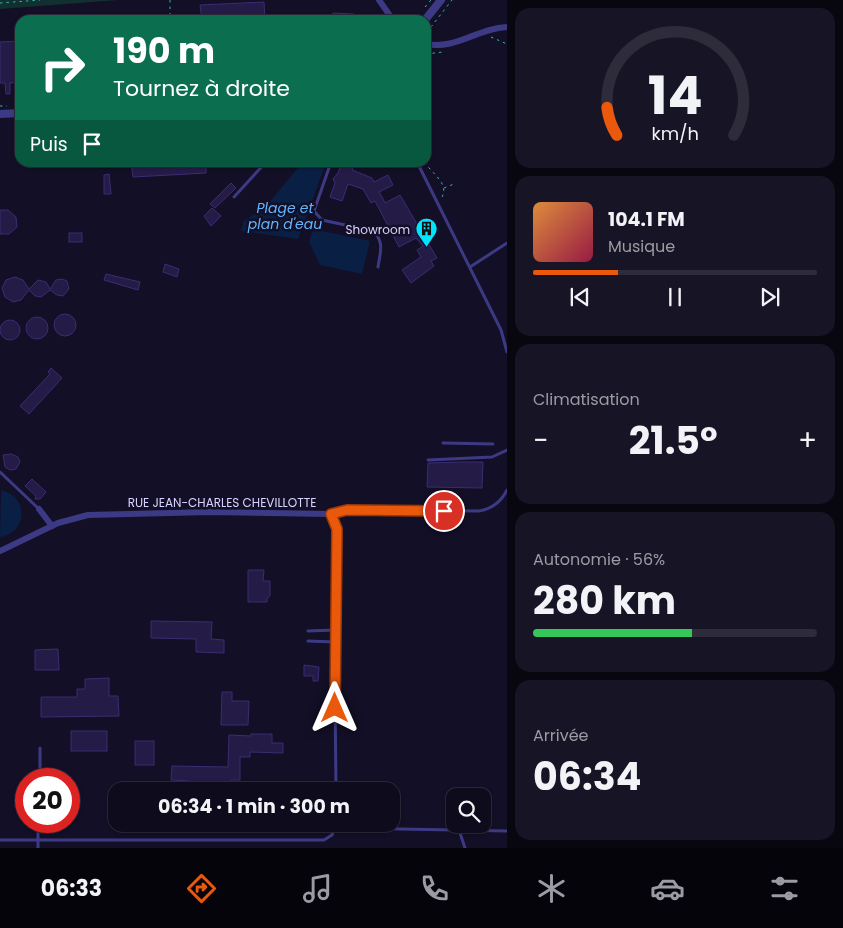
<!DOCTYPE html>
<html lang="fr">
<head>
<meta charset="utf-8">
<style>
  :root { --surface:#0e0b1c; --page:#171425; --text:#f1f3f6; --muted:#9b9ba3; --line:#2e2b3b; --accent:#ea580c }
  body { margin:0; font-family:Poppins,sans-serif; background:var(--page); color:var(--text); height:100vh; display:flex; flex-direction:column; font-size:19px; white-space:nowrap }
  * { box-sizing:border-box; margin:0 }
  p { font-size:16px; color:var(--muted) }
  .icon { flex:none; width:28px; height:28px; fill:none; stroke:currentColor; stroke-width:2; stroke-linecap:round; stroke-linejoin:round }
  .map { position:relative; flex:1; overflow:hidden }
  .panel { display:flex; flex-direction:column; gap:8px; padding:8px; background:#08060f; width:336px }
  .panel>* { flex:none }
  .hud { position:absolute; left:15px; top:15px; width:416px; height:152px; border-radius:15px; box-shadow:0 1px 4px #0004,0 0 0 1px var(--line); background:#0b6e4f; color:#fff; overflow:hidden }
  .tools { position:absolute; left:446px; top:788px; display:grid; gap:10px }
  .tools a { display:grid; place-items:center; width:45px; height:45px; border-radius:10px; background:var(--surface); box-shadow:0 1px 4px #0004,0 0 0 1px var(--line); font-size:25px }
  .speed { position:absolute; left:15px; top:768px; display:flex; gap:10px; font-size:25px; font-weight:700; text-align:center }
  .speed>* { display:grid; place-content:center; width:65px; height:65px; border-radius:50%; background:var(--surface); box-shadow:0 1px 4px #0004,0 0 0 1px var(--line); line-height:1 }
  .speed .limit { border:8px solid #d22; background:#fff; color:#111 }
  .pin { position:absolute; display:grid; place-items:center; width:42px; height:42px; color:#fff; margin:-21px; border:2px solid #fff; border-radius:50%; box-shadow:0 1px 5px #0007 }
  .me { position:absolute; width:55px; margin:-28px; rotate:0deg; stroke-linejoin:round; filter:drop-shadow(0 0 4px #0008) }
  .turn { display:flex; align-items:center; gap:18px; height:105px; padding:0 15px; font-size:22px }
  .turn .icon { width:65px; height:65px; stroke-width:2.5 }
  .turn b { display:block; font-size:35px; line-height:42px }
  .then { display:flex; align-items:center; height:48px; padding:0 15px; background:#0003; gap:10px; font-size:19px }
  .big { font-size:38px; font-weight:700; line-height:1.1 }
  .panel .widget { flex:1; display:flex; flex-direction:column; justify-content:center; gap:8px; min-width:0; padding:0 18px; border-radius:15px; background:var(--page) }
  .panel .dial { align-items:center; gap:0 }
  .dial svg { height:130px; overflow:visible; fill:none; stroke:var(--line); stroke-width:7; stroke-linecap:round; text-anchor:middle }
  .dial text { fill:var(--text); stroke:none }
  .song { display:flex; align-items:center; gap:15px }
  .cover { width:60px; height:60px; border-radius:8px; background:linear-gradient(135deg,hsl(30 70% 55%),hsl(340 70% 35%)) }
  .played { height:5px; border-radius:2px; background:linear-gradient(90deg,var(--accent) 30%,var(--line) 30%) }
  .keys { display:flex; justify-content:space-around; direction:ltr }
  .heat { display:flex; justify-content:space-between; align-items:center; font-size:28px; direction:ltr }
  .charge { height:8px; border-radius:4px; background:linear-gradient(90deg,#34c759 56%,var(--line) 0) }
  .trip { position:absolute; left:108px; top:782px; width:292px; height:50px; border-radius:15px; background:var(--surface); box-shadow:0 1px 4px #0004,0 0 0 1px var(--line); font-weight:700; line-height:50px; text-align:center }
  .dock { display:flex; height:80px; justify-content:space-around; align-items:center; background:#06040b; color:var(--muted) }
  .dock .icon { width:35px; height:35px }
  .dock .on { color:var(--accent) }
  .dock b { font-size:22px; color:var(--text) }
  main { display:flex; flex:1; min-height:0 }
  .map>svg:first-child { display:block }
  .green { fill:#12302f }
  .water { fill:#0a1f44 }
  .building { fill:#241b47; stroke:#3b2d73 }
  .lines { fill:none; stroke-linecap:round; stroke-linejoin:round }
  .path { stroke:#2fb8b0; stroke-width:1; stroke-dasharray:2.5 4; stroke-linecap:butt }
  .service { stroke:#3d3a85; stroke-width:3 }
  .minor { stroke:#3d3a85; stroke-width:6 }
  .tertiary { stroke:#3d3a85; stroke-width:8 }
  .route-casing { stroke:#983908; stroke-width:12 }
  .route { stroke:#ea580c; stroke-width:9 }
  .labels { text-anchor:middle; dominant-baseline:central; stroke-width:5; stroke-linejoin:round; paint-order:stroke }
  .poi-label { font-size:12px; fill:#d9d4ff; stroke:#130f26; text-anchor:end }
  .street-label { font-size:12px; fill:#d9d4ff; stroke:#130f26 }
  .water-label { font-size:14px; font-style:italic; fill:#62b6ff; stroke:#130f26 }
</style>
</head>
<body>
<main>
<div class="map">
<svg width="507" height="848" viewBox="0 0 507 848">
  <rect width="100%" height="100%" fill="#130f26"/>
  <polygon class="green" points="0,0 119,0 0,9"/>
  <g class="water">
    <polygon points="302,163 326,163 298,239 241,231 244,221 267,205"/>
    <polygon points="313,229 370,241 362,274 320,265 309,242"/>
    <path d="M1 490C29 496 28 533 0 537Z"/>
  </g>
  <g class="building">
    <polygon points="264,2 265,20 202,20 200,5"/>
    <polygon points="333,13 354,14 353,20 333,19"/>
    <polygon points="20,41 20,82 10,83 10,94 6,94 5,83 0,83 0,42"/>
    <polygon points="131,162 206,162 206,173 133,177"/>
    <polygon points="342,162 355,162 352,170 372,178 374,182 388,175 393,185 379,192 382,197 385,203 400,195 437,258 431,261 434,266 411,283 402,270 421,257 417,250 423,246 416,238 399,247 375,201 371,203 363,189 348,184 342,201 330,197 335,183 333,179 338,173"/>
    <polygon points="109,174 111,194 104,194 104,175"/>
    <polygon points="231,183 236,188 215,208 210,204"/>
    <polygon points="212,208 221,216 211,226 204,216"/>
    <polygon points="0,210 8,210 16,217 17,227 9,234 0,234"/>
    <rect x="69" y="233" width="13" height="9"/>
    <polygon points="165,264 179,269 177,277 163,272"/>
    <polygon points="106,274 140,282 138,290 104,280"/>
    <polygon points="15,277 23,280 29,289 38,280 46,282 50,289 56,280 62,279 67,281 69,289 63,296 57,295 50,290 41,297 35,296 29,290 21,300 13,302 5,297 2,288 6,280"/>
    <circle cx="65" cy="325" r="11"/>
    <circle cx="37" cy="328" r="11"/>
    <circle cx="10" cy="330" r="10"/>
    <polygon points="51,368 62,378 29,414 20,406 50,374 48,372"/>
    <polygon points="11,454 18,457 20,462 16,469 10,470 5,467 3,455"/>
    <polygon points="461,462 483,462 482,488 427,487 428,463"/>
    <polygon points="32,479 46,492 40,499 35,499 36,496 25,486"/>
    <polygon points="248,570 264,570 263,581 270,581 270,596 267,598 267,602 248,602"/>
    <polygon points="151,621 212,622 211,639 224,640 224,653 196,652 196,639 151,638"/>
    <polygon points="58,649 59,670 35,670 35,650"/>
    <polygon points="304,665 319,667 318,681 313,681 313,676 304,676"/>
    <polygon points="109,678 109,696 118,696 119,716 41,717 41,697 77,697 77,689 85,689 85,679"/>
    <polygon points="222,692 232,692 232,701 249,701 248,725 221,725"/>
    <rect x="71" y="731" width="36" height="20"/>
    <polygon points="251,734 272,734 272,743 283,743 283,753 250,752 250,757 240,757 240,780 231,780 230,790 189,789 189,781 171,780 172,766 228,767 229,735 251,736"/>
    <rect x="135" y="741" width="19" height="24"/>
  </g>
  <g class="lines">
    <g class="path">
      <polyline points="170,0 170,20"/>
      <polyline points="0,3 40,0"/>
      <polyline points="425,7 431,0"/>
      <polyline points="400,20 406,16 419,16"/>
      <polyline points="431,27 452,0"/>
      <polyline points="427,37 431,27"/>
      <polyline points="491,37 507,44"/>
      <polyline points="426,54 443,52"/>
      <polyline points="0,106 7,106"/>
      <path d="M425 162C431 174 451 183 441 199"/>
      <polyline points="444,188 454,184"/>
    </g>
    <g class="service">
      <path d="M331 162 314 211 322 220 373 231C385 242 380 253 378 267"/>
      <polyline points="417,162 501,330 507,352"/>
      <polyline points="234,197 266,162"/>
      <polyline points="470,267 507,243"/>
      <polyline points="443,443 493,444"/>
      <polyline points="428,460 492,457 507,450"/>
      <polyline points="0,472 39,509"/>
      <path d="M332 513 347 510 479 511C492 509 501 502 507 490"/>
      <polyline points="308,631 335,630"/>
      <polyline points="308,641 335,642"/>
      <polyline points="335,693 336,791"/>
      <polyline points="40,779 40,748"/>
      <polyline points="347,828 507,831"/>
      <polyline points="459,830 465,848"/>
      <polyline points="0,840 324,840 332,835 336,824"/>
      <polyline points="38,848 38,821"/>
    </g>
    <g class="minor">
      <polyline points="379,0 393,20"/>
      <path d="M426 44C456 50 478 28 507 27"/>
      <polyline points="39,509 52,526"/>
      <polyline points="0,551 58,523 88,515 210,512 331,514 337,529 335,693"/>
    </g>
    <g class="tertiary">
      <polyline points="425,20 441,0"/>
      <polyline points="0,114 20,113"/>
    </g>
  </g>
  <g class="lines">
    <defs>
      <polyline id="route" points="335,708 337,529 331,514 347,510 444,511"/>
    </defs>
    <use href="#route" class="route-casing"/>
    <use href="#route" class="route"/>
  </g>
  <defs>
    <symbol id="building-pin" viewBox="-11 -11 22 30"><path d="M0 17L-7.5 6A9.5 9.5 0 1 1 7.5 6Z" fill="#00e5ff" stroke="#130f26"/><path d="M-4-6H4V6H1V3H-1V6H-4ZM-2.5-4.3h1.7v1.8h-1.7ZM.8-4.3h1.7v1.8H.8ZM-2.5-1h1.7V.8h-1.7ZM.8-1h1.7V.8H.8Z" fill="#111"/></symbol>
  </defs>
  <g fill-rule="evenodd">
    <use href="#building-pin" x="414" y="216" width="25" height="34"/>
  </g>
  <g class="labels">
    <g class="poi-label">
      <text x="410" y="229">Showroom</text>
    </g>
    <g class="street-label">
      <text x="222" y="502">RUE JEAN-CHARLES CHEVILLOTTE</text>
    </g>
    <g class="water-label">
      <text x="285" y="208">Plage et<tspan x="285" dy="16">plan d'eau</tspan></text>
    </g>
  </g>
</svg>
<div class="tools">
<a><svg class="icon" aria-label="search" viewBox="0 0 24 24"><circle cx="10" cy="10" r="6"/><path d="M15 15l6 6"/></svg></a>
</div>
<div class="speed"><div class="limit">20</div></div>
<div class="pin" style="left:444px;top:511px;background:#d93025"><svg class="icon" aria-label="arrive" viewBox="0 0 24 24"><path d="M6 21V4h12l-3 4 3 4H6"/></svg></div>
<svg class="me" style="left:335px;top:708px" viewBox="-20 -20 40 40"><path d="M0-17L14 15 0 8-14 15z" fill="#ea580c" stroke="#fff" stroke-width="4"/></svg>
<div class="trip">06:34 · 1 min · 300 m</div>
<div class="hud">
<div class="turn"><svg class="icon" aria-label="right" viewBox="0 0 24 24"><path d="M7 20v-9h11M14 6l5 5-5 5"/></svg><div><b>190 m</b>Tournez à droite</div></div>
<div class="then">Puis<svg class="icon" aria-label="arrive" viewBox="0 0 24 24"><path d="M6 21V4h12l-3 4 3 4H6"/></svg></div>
</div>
</div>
<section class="panel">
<div class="widget dial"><svg viewBox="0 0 100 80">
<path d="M14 69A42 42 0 1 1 86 69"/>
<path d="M14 69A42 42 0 0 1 8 52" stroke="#ea580c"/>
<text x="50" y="56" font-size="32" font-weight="700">14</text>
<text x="50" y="72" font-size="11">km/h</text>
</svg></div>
<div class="widget">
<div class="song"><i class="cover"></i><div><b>104.1 FM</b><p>Musique</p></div></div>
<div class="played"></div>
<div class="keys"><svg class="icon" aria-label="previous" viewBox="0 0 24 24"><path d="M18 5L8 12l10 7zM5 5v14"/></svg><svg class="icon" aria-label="pause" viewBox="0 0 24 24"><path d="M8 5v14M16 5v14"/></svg><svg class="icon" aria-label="next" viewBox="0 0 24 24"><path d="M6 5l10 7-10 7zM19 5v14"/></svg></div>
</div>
<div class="widget"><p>Climatisation</p>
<div class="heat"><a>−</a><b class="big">21.5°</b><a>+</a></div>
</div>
<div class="widget"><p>Autonomie · 56%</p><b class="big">280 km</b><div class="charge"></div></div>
<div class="widget"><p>Arrivée</p><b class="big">06:34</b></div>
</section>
</main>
<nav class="dock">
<b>06:33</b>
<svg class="icon on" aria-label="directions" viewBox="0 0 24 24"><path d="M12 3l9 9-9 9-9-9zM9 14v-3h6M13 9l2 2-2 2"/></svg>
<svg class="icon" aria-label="music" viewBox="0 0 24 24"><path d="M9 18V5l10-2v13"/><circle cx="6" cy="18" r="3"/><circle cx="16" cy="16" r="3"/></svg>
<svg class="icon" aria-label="phone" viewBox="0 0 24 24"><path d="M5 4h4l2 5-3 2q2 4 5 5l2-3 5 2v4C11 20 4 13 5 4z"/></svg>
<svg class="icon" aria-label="climate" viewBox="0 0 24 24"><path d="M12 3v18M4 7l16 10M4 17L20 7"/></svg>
<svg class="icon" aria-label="car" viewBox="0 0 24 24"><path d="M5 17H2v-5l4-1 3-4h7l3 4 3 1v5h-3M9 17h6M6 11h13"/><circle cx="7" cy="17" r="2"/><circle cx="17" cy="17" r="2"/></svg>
<svg class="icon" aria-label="filters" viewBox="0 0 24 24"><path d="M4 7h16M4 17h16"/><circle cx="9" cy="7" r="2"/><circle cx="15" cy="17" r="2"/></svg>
</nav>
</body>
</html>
